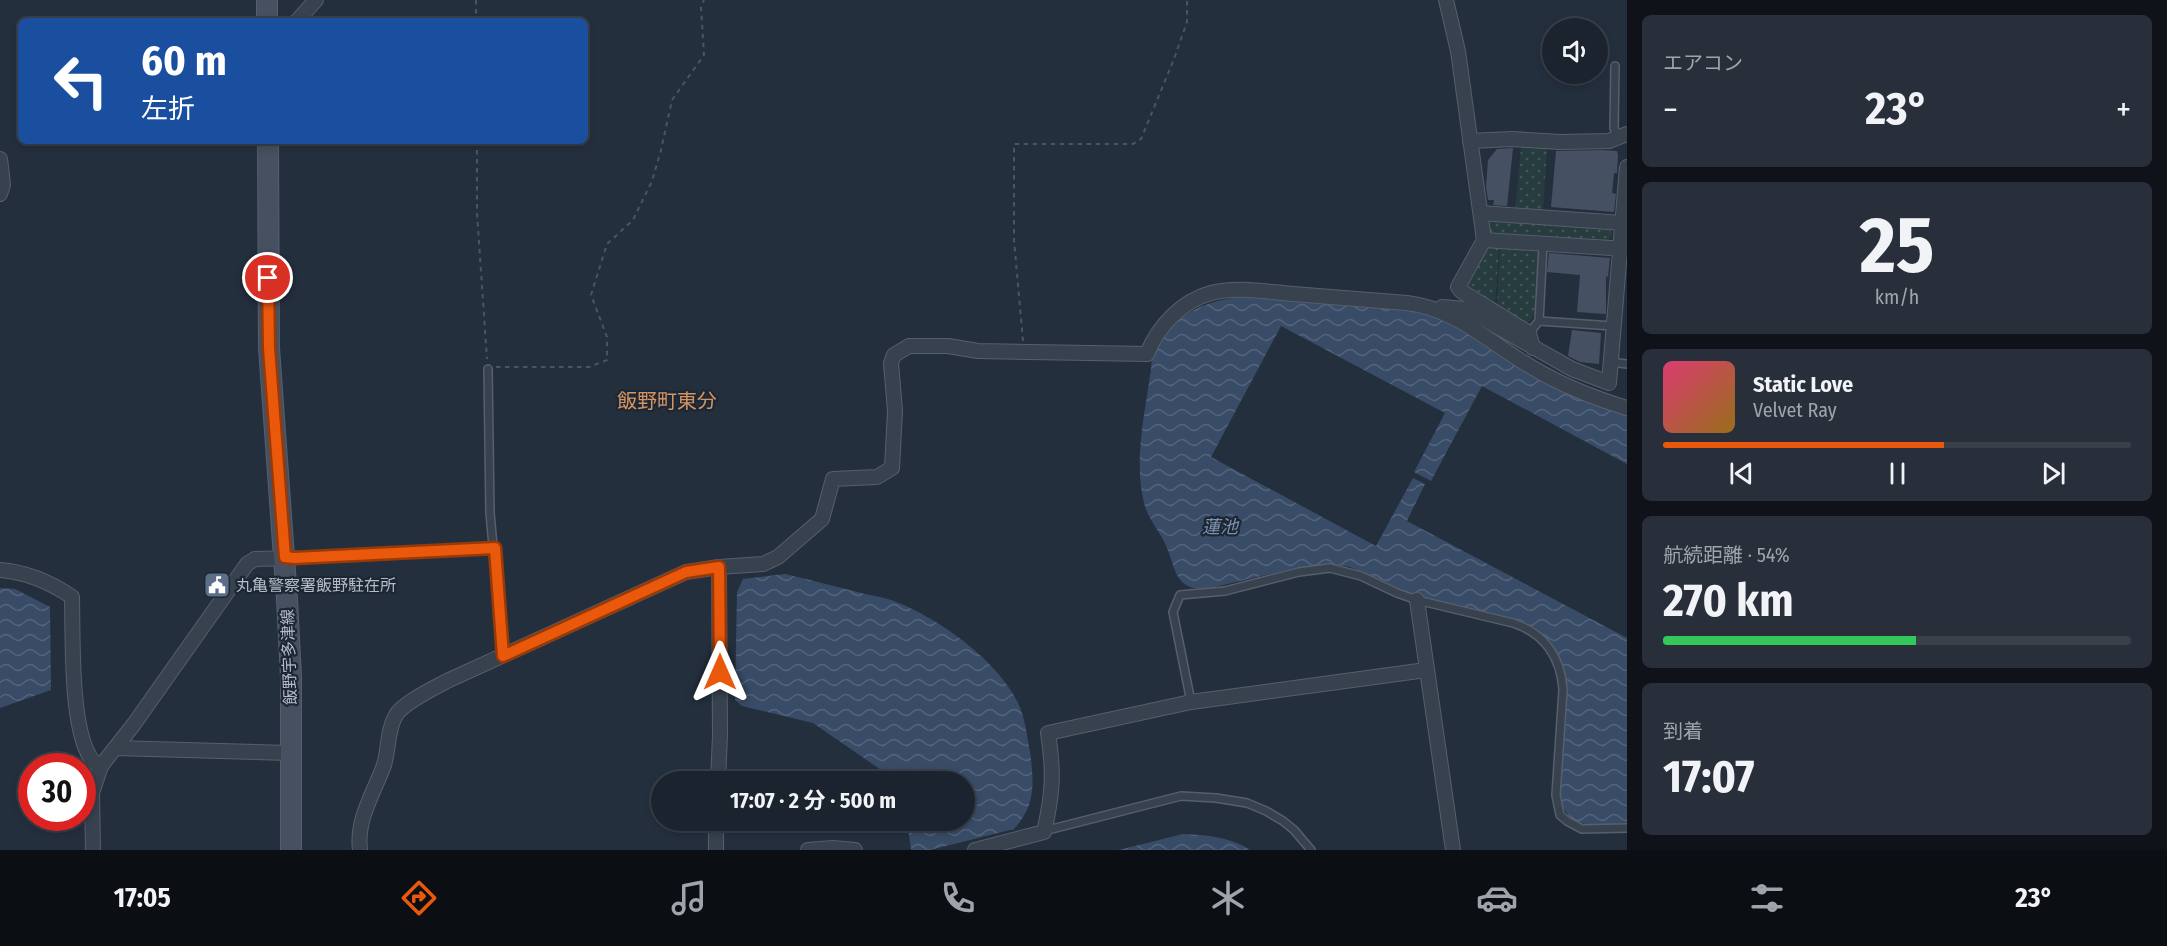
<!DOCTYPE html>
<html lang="ja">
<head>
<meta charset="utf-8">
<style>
  :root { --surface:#1b232e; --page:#282f3a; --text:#f1f3f6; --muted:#a0a4aa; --line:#39404a; --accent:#ea580c }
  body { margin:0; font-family:"Fira Sans Condensed","Noto Sans JP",sans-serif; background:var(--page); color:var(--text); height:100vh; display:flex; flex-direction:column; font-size:22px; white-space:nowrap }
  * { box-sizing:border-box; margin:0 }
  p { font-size:20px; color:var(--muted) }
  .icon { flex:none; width:33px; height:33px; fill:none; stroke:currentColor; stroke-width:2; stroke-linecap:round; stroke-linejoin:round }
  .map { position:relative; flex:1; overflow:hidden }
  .details { display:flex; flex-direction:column; gap:15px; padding:15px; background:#0f1319; width:540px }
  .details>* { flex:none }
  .guide { position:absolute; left:18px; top:18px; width:570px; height:126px; border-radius:9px; box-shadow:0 3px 9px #0003,0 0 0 2px var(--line); background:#1a4fa0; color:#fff; overflow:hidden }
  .controls { position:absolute; left:1542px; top:18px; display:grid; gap:12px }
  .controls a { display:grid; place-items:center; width:66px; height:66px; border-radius:50%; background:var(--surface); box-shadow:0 3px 9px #0003,0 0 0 2px var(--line); font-size:30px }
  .speed { position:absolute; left:18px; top:753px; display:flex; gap:12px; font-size:30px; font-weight:700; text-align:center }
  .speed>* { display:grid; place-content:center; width:78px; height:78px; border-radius:50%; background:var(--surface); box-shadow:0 3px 9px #0003,0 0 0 2px var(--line); line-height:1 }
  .speed .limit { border:9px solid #d22; background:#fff; color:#111 }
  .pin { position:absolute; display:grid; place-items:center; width:51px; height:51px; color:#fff; margin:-26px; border:3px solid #fff; border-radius:50%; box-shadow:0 2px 6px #0007 }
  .me { position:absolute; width:66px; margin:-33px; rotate:0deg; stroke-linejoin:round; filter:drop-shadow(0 0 4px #0008) }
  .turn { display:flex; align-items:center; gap:21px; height:126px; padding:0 24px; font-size:27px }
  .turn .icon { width:78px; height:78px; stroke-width:2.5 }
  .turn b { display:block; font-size:42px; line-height:51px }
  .big { font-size:45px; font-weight:700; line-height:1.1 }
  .details .tile { flex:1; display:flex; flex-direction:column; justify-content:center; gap:9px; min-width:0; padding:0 21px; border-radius:9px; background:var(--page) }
  .details .dial { align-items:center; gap:0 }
  .dial b { font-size:78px; line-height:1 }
  .song { display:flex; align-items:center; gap:18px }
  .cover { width:72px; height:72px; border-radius:9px; background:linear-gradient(135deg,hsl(340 70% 55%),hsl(40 70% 35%)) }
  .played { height:6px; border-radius:3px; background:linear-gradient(90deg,var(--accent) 60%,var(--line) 60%) }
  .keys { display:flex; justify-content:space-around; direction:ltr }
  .heat { display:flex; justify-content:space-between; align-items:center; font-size:33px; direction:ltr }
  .charge { height:9px; border-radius:4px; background:linear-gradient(90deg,#34c759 54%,var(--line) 0) }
  .trip { position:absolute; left:651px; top:771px; width:324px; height:60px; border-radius:30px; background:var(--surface); box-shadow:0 3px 9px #0003,0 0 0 2px var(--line); font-weight:700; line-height:60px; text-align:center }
  .tab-bar { display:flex; height:96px; justify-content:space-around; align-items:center; background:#0b0e12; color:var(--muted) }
  .tab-bar .icon { width:42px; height:42px }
  .tab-bar .active { color:var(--accent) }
  .tab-bar b { font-size:27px; color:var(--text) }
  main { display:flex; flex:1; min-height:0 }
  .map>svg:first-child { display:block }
  .green { fill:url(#green-dots) }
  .water { fill:url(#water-waves) }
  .building { fill:#455162 }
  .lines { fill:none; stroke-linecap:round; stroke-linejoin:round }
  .lane-casing { stroke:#565f6c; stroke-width:10 }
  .street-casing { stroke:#565f6c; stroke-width:16 }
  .secondary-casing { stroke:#565f6c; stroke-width:22 }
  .path { stroke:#44595c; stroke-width:2; stroke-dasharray:4.5 4.5; stroke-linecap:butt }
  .lane { stroke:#38414e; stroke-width:7 }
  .street { stroke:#38414e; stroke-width:14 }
  .secondary { stroke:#465061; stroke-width:20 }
  .route-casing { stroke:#983908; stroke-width:15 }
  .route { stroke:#ea580c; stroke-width:10 }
  .labels { text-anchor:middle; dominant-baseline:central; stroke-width:4.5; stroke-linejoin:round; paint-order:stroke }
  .poi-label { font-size:16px; fill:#b4bcc9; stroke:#1d2633; text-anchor:start }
  .street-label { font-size:16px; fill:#b4bcc9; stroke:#1d2633 }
  .water-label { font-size:18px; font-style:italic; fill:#7c92b1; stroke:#1d2633 }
  .quarter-label { font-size:20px; fill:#d59563; stroke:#1d2633 }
</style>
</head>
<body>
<main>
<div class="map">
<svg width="1627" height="850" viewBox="0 0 1627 850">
  <defs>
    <pattern id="green-dots" width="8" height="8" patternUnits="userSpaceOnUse" patternTransform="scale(1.5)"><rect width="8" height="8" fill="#263c3f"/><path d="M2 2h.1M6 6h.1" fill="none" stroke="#435659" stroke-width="1.8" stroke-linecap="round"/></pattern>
    <pattern id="water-waves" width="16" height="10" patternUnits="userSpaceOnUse" patternTransform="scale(1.5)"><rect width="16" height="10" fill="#394c67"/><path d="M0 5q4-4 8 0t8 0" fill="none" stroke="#53647b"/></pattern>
  </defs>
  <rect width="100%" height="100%" fill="#242f3e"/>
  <g class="green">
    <polygon points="1523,144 1543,145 1547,150 1543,208 1538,213 1515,211 1521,148"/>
    <polygon points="1488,220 1606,226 1612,233 1612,236 1605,243 1492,234 1487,231"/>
    <polygon points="1484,246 1499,247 1495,306 1465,287"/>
    <path d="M1500 247 1534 249 1539 255 1534 314C1533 320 1529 322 1523 324L1497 307Z"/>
  </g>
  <g class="water">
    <path d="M1240 297 1424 312 1453 323 1521 368 1573 396 1627 414V464L1482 386 1431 481 1414 472 1445 413 1281 326 1211 457 1376 546 1413 478 1425 484 1407 521 1627 638V823C1599 824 1568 833 1560 798L1567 693C1566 659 1551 633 1519 620L1414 595 1350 567 1331 564 1295 568 1206 589C1176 590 1176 571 1167 548 1161 532 1148 520 1144 503 1134 462 1144 417 1150 376 1152 366 1151 353 1155 344 1157 341 1161 337 1164 334 1186 310 1208 301 1240 297Z"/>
    <path d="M785 574C810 580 835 586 861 593 872 596 885 597 896 602 939 618 998 661 1018 703 1025 717 1027 736 1030 752 1034 782 1036 806 1014 829L930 850H913L911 849 907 821 964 820V782L893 781 887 774 813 723 742 706 735 700 737 592 743 579Z"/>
    <polygon points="0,588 15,589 50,607 51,690 0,708"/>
    <path d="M1183 834C1205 835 1231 837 1250 850H1119Z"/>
  </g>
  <g class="building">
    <polygon points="1513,148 1507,206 1493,205 1494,200 1488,200 1486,187 1488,160 1497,149"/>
    <polygon points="1603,150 1617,151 1618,155 1617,173 1614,173 1612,193 1616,194 1614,212 1551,207 1556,151"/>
    <polygon points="1549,253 1610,258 1608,277 1606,276 1606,314 1577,312 1580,275 1547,272"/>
    <polygon points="1572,330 1601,333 1599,364 1580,362 1568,356"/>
  </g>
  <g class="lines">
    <defs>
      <g id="lane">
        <polyline points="1615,66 1614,128 1618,137"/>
        <polyline points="1539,321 1613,326"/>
        <polyline points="1529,333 1539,321 1543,245"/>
        <polyline points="1610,362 1627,364"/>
        <polyline points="488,369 490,513 503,655"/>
        <polyline points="294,558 495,548"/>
        <path d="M1191 702 1173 612 1180 595 1225 591 1299 572 1330 568 1361 576 1397 593 1417 600 1513 623C1544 633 1561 657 1563 690L1556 795 1560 815 1567 821 1582 829 1627 828"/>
        <polyline points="1044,831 1181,796 1216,798 1247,803 1266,811 1283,821 1294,830 1311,850"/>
      </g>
      <g id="street">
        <polyline points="1446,0 1458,51 1484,240 1458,287 1461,291 1529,333 1533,348"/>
        <polyline points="297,21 316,0"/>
        <polyline points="1470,141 1512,139 1560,142 1609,141 1627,134"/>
        <polyline points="0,159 3,185 0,194"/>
        <polyline points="1481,213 1622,223"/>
        <polyline points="1484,240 1627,249"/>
        <polyline points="1442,307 1466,309 1572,369 1609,383 1627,167"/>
        <path d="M0 570C26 572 50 582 72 597 73 636 70 725 90 757 92 761 97 764 101 766"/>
        <polyline points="1417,600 1453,850"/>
        <polyline points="115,748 290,753"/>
        <polyline points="718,782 720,735 719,567"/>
        <polyline points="93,850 92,793 101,766 134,724 247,564 255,559 294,558"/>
        <path d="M360 850C356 819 374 793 384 765 389 749 387 730 396 715 403 703 434 688 447 681L686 572 719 567 763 564 778 557 822 519 833 479 877 477 892 468 895 411 891 363 894 355 909 346H948L978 351 1147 354C1158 326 1182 301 1211 293 1237 286 1267 292 1293 294 1331 297 1369 300 1407 303 1457 309 1491 344 1533 368 1563 386 1594 398 1627 408"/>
        <polyline points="716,850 716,820"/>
        <polyline points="808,850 833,848 855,850"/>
        <path d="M975 850 1044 832C1053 794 1054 771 1048 733L1191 702 1426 670"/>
      </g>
      <g id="secondary">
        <polyline points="267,0 267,21"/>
        <polyline points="268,141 269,348 287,599 291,677 291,850"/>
      </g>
    </defs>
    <use href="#lane" class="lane-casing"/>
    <use href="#street" class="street-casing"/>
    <use href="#secondary" class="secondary-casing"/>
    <g class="path">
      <polyline points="476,0 476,21"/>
      <polyline points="477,141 477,213 487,359"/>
      <polyline points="1023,341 1014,240 1014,144 1133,144 1141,139 1174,59 1187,22 1187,0"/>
      <polyline points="496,367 589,367 607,360 607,337 591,295 607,244 633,220 652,181 661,150 672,100 704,55 701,7 704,0"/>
    </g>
    <use href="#lane" class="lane"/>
    <use href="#street" class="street"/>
    <use href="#secondary" class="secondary"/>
  </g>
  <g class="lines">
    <defs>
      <polyline id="route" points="268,278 269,348 285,557 294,558 495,548 503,656 686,572 719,567 720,672"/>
    </defs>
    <use href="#route" class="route-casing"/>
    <use href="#route" class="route"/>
  </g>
  <defs>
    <symbol id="civic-square" viewBox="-11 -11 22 22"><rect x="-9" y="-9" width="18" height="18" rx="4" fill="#5c6f8a" stroke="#1d2633"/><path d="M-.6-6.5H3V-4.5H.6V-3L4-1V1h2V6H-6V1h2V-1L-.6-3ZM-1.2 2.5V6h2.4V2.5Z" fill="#fff"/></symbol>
  </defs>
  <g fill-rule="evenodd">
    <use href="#civic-square" x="202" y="570" width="30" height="30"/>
  </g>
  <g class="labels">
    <g class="poi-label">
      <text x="236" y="585">丸亀警察署飯野駐在所</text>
    </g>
    <g class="street-label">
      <text transform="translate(289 657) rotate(-92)">飯野宇多津線</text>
    </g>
    <g class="water-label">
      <text x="1220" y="527">蓮池</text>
    </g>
    <g class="quarter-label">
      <text x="667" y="401">飯野町東分</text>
    </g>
  </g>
</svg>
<div class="controls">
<a><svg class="icon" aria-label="sound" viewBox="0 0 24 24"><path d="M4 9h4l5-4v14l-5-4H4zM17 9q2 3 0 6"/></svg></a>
</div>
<div class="speed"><div class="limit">30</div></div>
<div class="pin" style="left:268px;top:278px;background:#d93025"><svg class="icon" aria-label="arrive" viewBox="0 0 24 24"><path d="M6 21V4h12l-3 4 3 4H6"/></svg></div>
<svg class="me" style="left:720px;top:672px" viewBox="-20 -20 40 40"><path d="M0-17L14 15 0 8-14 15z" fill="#ea580c" stroke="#fff" stroke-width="4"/></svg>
<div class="trip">17:07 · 2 分 · 500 m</div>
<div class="guide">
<div class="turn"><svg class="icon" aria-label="left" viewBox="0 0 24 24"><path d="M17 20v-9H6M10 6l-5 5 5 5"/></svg><div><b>60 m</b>左折</div></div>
</div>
</div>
<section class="details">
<div class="tile"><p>エアコン</p>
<div class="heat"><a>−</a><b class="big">23°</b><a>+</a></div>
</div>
<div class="tile dial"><b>25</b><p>km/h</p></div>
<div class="tile">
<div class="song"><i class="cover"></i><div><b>Static Love</b><p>Velvet Ray</p></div></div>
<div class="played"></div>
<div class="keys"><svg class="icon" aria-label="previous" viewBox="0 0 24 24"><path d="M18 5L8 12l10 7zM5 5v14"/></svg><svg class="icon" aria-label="pause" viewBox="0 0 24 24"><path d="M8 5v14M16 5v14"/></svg><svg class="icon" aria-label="next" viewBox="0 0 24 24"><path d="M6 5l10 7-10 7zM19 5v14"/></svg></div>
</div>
<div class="tile"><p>航続距離 · 54%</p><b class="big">270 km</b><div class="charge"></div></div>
<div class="tile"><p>到着</p><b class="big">17:07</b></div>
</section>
</main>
<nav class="tab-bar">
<b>17:05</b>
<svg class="icon active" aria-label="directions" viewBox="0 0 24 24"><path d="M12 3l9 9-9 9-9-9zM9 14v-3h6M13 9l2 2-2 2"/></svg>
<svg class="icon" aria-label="music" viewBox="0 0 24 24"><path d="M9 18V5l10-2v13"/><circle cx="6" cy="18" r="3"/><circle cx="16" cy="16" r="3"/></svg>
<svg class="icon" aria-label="phone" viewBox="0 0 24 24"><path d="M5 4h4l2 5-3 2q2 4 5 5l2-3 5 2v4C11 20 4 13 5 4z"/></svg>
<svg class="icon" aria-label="climate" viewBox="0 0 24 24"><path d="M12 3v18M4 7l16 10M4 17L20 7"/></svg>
<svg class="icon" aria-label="car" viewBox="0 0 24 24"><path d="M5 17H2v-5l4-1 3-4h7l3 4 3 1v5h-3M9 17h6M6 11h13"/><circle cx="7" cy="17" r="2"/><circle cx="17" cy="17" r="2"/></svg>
<svg class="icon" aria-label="filters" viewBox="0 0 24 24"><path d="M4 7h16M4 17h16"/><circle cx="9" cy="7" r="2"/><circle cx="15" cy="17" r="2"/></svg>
<b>23°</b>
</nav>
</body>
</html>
